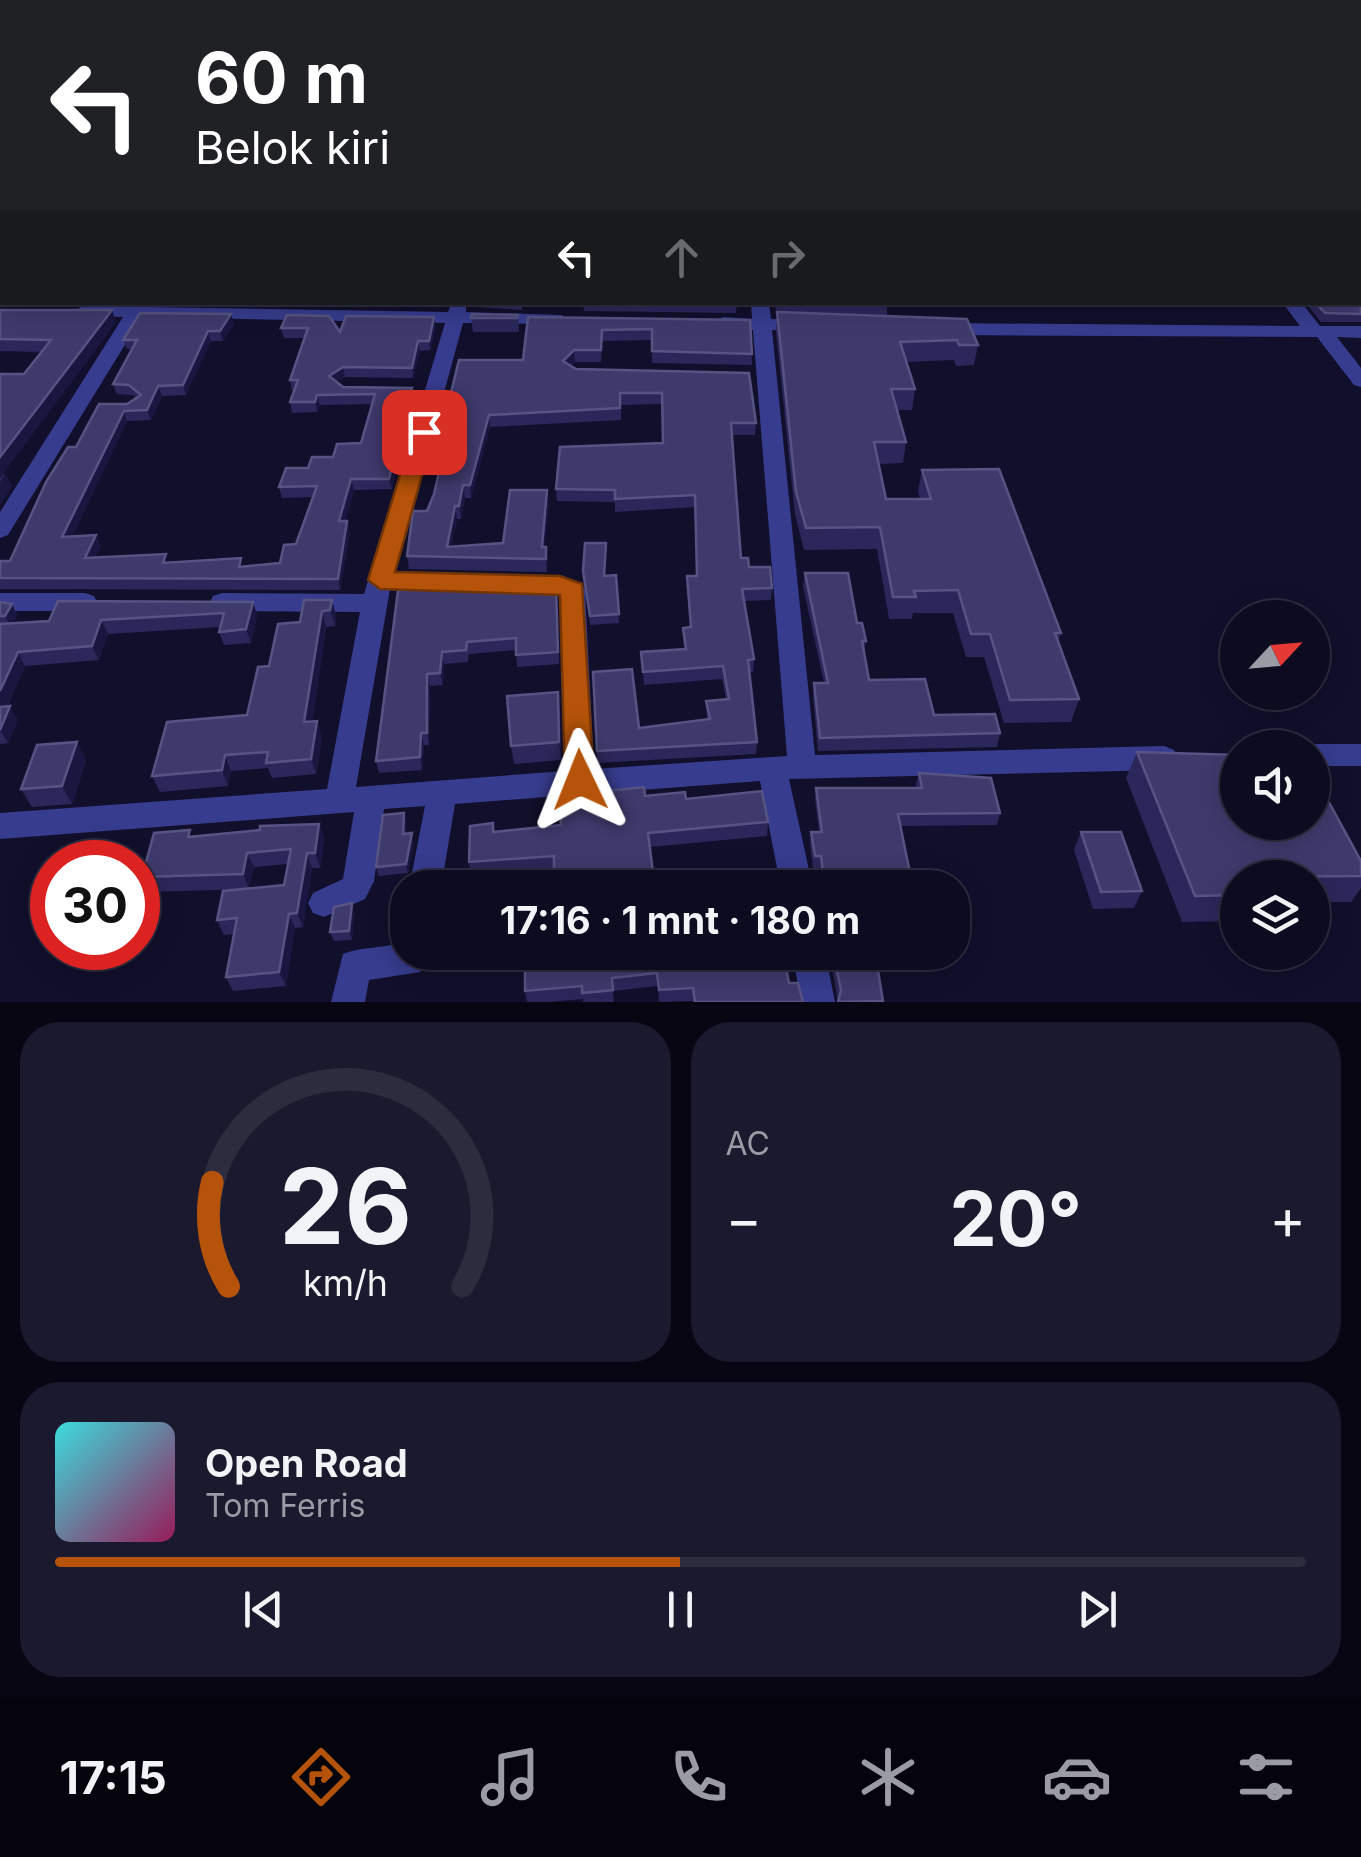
<!DOCTYPE html>
<html lang="id">
<head>
<meta charset="utf-8">
<style>
  :root { --surface:#0d0b20; --page:#1b192d; --text:#f1f3f6; --muted:#9a9ba5; --line:#2d2b3e; --accent:#b45309 }
  body { margin:0; font-family:Inter,sans-serif; background:var(--page); color:var(--text); height:100vh; display:flex; flex-direction:column; font-size:38px; white-space:nowrap }
  * { box-sizing:border-box; margin:0 }
  p { font-size:32px; color:var(--muted) }
  .icon { flex:none; width:55px; height:55px; fill:none; stroke:currentColor; stroke-width:2; stroke-linecap:round; stroke-linejoin:round }
  .map { position:relative; height:1002px; overflow:hidden }
  .side { display:flex; flex-direction:column; gap:20px; padding:20px; background:#070612; flex:1 }
  .side>* { flex:none }
  .hud { position:absolute; left:0px; top:0px; width:1362px; height:305px; box-shadow:0 5px 25px #0003,0 0 0 2px var(--line); background:#202124; color:#fff; overflow:hidden }
  .needle { width:65px; rotate:64deg }
  .tools { position:absolute; left:1220px; top:600px; display:grid; gap:20px }
  .tools a { display:grid; place-items:center; width:110px; height:110px; border-radius:50%; background:var(--surface); box-shadow:0 5px 25px #0003,0 0 0 2px var(--line); font-size:50px }
  .speed { position:absolute; left:30px; top:840px; display:flex; gap:20px; font-size:50px; font-weight:700; text-align:center }
  .speed>* { display:grid; place-content:center; width:130px; height:130px; border-radius:50%; background:var(--surface); box-shadow:0 5px 25px #0003,0 0 0 2px var(--line); line-height:1 }
  .speed .limit { border:15px solid #d22; background:#fff; color:#111 }
  .pin { position:absolute; display:grid; place-items:center; width:85px; height:85px; color:#fff; margin:-42px; border-radius:20px; box-shadow:0 5px 15px #0006 }
  .me { position:absolute; width:110px; margin:-55px; rotate:358deg; stroke-linejoin:round; filter:drop-shadow(0 0 8px #0008) }
  .turn { display:flex; align-items:center; gap:35px; height:210px; padding:0 30px; font-size:45px }
  .turn .icon { width:130px; height:130px; stroke-width:2.5 }
  .turn b { display:block; font-size:70px; line-height:85px }
  .lanes { display:flex; align-items:center; height:95px; padding:0 30px; background:#0003; justify-content:center; gap:50px; direction:ltr }
  .lanes .off { opacity:.35 }
  .big { font-size:75px; font-weight:700; line-height:1.1 }
  .side .widget { flex:1; display:flex; flex-direction:column; justify-content:center; gap:15px; min-width:0; padding:0 35px; border-radius:40px; background:var(--page) }
  .side .dial { align-items:center; gap:0 }
  .dial svg { height:260px; overflow:visible; fill:none; stroke:var(--line); stroke-width:7; stroke-linecap:round; text-anchor:middle }
  .dial text { fill:var(--text); stroke:none }
  .song { display:flex; align-items:center; gap:30px }
  .cover { width:120px; height:120px; border-radius:15px; background:linear-gradient(135deg,hsl(180 70% 55%),hsl(330 70% 35%)) }
  .played { height:10px; border-radius:5px; background:linear-gradient(90deg,var(--accent) 50%,var(--line) 50%) }
  .keys { display:flex; justify-content:space-around; direction:ltr }
  .heat { display:flex; justify-content:space-between; align-items:center; font-size:55px; direction:ltr }
  .side .tiles { flex:1; display:grid; gap:20px; grid-template-columns:1fr 1fr }
  .widget:last-child { grid-column:span 2 }
  .trip { position:absolute; left:390px; top:870px; width:580px; height:100px; border-radius:40px; background:var(--surface); box-shadow:0 5px 25px #0003,0 0 0 2px var(--line); font-weight:700; line-height:100px; text-align:center }
  .dock { display:flex; height:160px; justify-content:space-around; align-items:center; background:#05040d; color:var(--muted) }
  .dock .icon { width:70px; height:70px }
  .dock .selected { color:var(--accent) }
  .dock b { font-size:45px; color:var(--text) }
  .map>svg:first-child { display:block }
  .lines { fill:none; stroke-linecap:round; stroke-linejoin:round }
  .minor { fill:#373c8e; fill-rule:evenodd }
  .wall { fill:#2c275a; fill-rule:evenodd }
  .shaded-wall { fill:#191640 }
  .building { fill:#3f3a6c; stroke:#575383; stroke-width:2.5 }
  .route { fill:#b45309; stroke:#753606; stroke-width:2.5 }
</style>
</head>
<body>
<div class="map">
<svg width="1361" height="1002" viewBox="0 0 1361 1002">
  <rect width="100%" height="100%" fill="#110f2b"/>
  <g class="lines">
    <g class="minor">
      <polygon points="718,0 728,0 729,2 719,2"/>
      <polygon points="780,0 791,0 792,2 781,2"/>
      <rect x="0" y="11" width="2" height="6"/>
      <polygon points="0,182 2,183 2,192 0,192"/>
      <rect x="1360" y="194" width="1" height="10"/>
      <path d="M133 302H151L148 307 448 312 452 302H466V312L562 315 565 319 556 324 463 323 395 572 560 576 582 584 585 590 594 769 787 756 753 330 723 329 714 323 723 317 752 319 751 302H769L771 319 806 320 815 326 806 332 772 330 815 755 1164 746 1174 750 1178 758 1174 766 1164 770 789 779 813 888H781L760 781 455 804 441 888H409L425 806 384 809 374 881 365 899 324 917 313 913 308 903 313 893 343 879 354 812 0 839V813L327 789 360 612 222 611 213 608 210 602 213 596 222 593 364 594 445 323 142 317 8 535 0 538V512L123 317 83 316 74 311 83 306H130ZM390 589 561 595 565 771 356 787Z"/>
      <polygon points="1282,302 1301,302 1320,326 1361,326 1361,338 1337,337 1361,368 1361,387 1354,385 1317,337 943,335 934,329 943,323 1300,326"/>
      <polygon points="0,593 85,593 94,596 97,602 94,608 85,611 0,611"/>
      <polygon points="1312,744 1361,744 1361,766 1312,766 1312,748 1302,748"/>
      <path d="M408 939V952H429L420 972 369 980 365 1002H331L343 954C365 945 388 950 408 939Z"/>
      <polygon points="792,952 825,952 835,1002 801,1002"/>
    </g>
  </g>
  <g class="wall">
    <polygon points="1360,252 1361,322 1321,322 1305,302 1360,302"/>
    <polygon points="57,302 129,302 128,304"/>
    <polygon points="153,302 279,302 278,304 154,304"/>
    <polygon points="370,302 440,302 441,305 371,307"/>
    <polygon points="478,302 522,302 522,310 479,307"/>
    <polygon points="583,302 737,302 736,313 584,311"/>
    <polygon points="774,302 887,302 887,315 852,314 978,345 974,365 956,366 954,360 906,362 915,389 912,410 897,410 906,442 903,463 878,464 886,499 920,499 918,491 922,470 1061,633 1058,642 1079,699 1071,722 1004,723 984,657 966,657 953,613 913,613 912,619 889,619 877,549 804,550 795,514 776,332 777,313"/>
    <polygon points="0,310 116,322 3,473 12,486 0,505 0,374 24,374 42,352 0,351"/>
    <polygon points="231,314 234,324 223,341 211,341 186,395 162,396 151,420 127,421 72,537 101,546 95,557 243,566 280,563 296,544 313,497 282,498 279,487 308,468 361,443 372,404 320,405 317,412 292,413 290,402 294,390 292,390 290,380 304,338 284,338 281,328 287,315 340,332 436,327 430,350 420,351 413,378 345,377 337,382 343,387 414,398 392,489 354,490 345,521 347,521 350,532 340,590 0,589 0,564 10,561 76,447 127,404 136,398 133,395 117,394 113,384 132,350 127,349 123,340"/>
    <polygon points="518,315 519,332 473,332 471,318"/>
    <polygon points="528,317 750,320 752,365 652,363 652,340 602,341 601,362 575,362 571,366 576,369 749,373 756,423 755,435 732,435 741,558 749,567 772,588 771,600 744,601 754,659 753,672 749,672 757,742 756,754 597,763 593,672 639,728 707,720 706,701 726,699 722,679 644,685 641,652 684,649 683,628 690,627 687,576 697,576 695,507 615,512 615,502 557,501 556,489 663,443 662,404 621,405 621,420 490,427 471,498 465,498 461,519 457,519 451,546 503,543 549,502 544,547 546,547 547,572 409,569 407,556 434,494 445,445 443,445 441,433 523,360"/>
    <polygon points="606,543 605,576 616,575 619,623 590,625 584,580"/>
    <polygon points="805,573 857,623 866,641 864,653 869,680 934,715 1000,733 997,747 818,751 813,696 814,683 824,683 803,586"/>
    <polygon points="399,583 556,587 559,664 517,667 516,650 469,654 468,662 444,664 443,685 430,686 429,745 424,745 422,770 379,773 376,761"/>
    <polygon points="332,600 336,616 335,626 326,627 312,722 322,737 316,774 272,778 268,768 231,771 228,786 160,792 152,776 247,715 269,666 300,622"/>
    <polygon points="0,602 12,604 17,615 13,623 253,602 257,615 251,643 224,645 219,632 220,627 108,634 99,660 25,666 7,707 18,720 8,743 0,744"/>
    <polygon points="560,710 561,760 514,764 511,746"/>
    <polygon points="77,742 86,760 72,804 32,807 21,789"/>
    <polygon points="1137,752 1361,861 1361,888 1351,902 1312,902 1312,878 1238,878 1238,913 1233,921 1182,922 1126,778"/>
    <polygon points="919,773 1000,813 997,825 900,826 913,888 822,888 819,868 813,868 810,844 811,832 819,832 815,799 816,788 917,788 916,784"/>
    <polygon points="645,796 686,799 768,822 767,836 650,847 655,888 555,888 554,870 471,876 469,862 493,823 495,832 561,825"/>
    <polygon points="404,813 406,822 406,833 414,842 408,873 379,876 376,867"/>
    <path d="M319 824 324 839 320 868H312L303 927 295 928 286 986 233 991 226 977 234 934 224 935 217 920 245 889 150 892 142 877 193 837ZM288 864 284 885 249 888 254 867Z"/>
    <polygon points="1081,832 1142,891 1134,908 1093,909 1074,850"/>
    <polygon points="354,912 352,940 334,941 330,932"/>
    <polygon points="525,952 789,983 803,1002 693,1002 693,1001 659,1002 658,986 613,991 614,1002 583,1002 583,999 549,1002 527,1002 525,991"/>
    <polygon points="835,952 875,952 883,1002 838,1002 833,973 836,962"/>
  </g>
  <g class="shaded-wall">
    <polygon points="112,310 116,322 0,478 0,457"/>
    <polygon points="231,314 234,324 223,341 220,331"/>
    <polygon points="434,317 436,327 430,350 429,341"/>
    <polygon points="208,331 211,341 186,395 183,385"/>
    <polygon points="418,341 420,351 413,378 412,368"/>
    <polygon points="574,350 575,362 563,372 563,361"/>
    <polygon points="343,367 345,377 331,386 329,376"/>
    <polygon points="158,386 162,396 151,420 147,410"/>
    <polygon points="412,388 414,398 392,489 389,479"/>
    <polygon points="317,395 320,405 317,412 315,402"/>
    <polygon points="124,411 127,421 67,548 62,537"/>
    <polygon points="489,415 490,427 471,498 470,485"/>
    <polygon points="6,473 12,486 0,505 0,482"/>
    <polygon points="351,479 354,490 342,532 339,521"/>
    <polygon points="463,485 465,498 461,519 459,506"/>
    <polygon points="547,490 549,502 543,559 542,547"/>
    <polygon points="455,506 457,519 449,559 447,547"/>
    <polygon points="347,521 350,532 340,590 338,579"/>
    <polygon points="96,535 101,546 90,569 85,558"/>
    <polygon points="332,600 336,616 335,626 330,610"/>
    <polygon points="253,602 257,615 251,643 246,629"/>
    <polygon points="12,604 17,615 11,627 5,616"/>
    <polygon points="322,611 326,627 310,738 304,722"/>
    <polygon points="101,620 108,634 99,660 92,646"/>
    <polygon points="18,652 25,666 0,722 0,691"/>
    <polygon points="442,652 444,664 443,685 440,673"/>
    <polygon points="427,674 430,686 429,745 427,733"/>
    <polygon points="558,692 560,710 561,760 559,742"/>
    <polygon points="10,706 18,720 8,743 0,730"/>
    <polygon points="317,721 322,737 316,774 311,759"/>
    <polygon points="421,733 424,745 422,770 420,757"/>
    <polygon points="77,742 86,760 72,804 62,786"/>
    <polygon points="225,755 231,771 228,786 222,770"/>
    <polygon points="404,813 406,822 405,843 403,834"/>
    <polygon points="319,824 324,839 320,868 315,853"/>
    <polygon points="412,833 414,842 408,873 406,864"/>
    <polygon points="247,853 254,867 249,889 243,874"/>
    <polygon points="307,853 312,868 303,927 297,913"/>
    <polygon points="352,903 354,912 352,940 349,931"/>
    <polygon points="289,914 295,928 286,986 279,972"/>
  </g>
  <g class="building">
    <polygon points="329,0 427,0 427,2 279,2"/>
    <polygon points="496,0 702,0 704,2 496,2"/>
    <polygon points="961,0 1356,0 1361,1 1361,37 1360,2 964,2"/>
    <polygon points="1360,40 1361,50 1360,86"/>
    <polygon points="1361,98 1361,138 1360,139 1360,99"/>
    <polygon points="1360,149 1361,151 1361,186 1360,186"/>
    <polygon points="1360,285 1361,314 1325,313 1315,302 1360,302"/>
    <polygon points="782,302 887,302 888,304"/>
    <polygon points="0,310 112,310 0,457 0,374 24,374 51,340 0,339"/>
    <polygon points="777,312 967,319 978,345 959,345 957,340 900,342 915,389 891,389 906,442 874,442 886,499 931,499 922,470 999,469 1061,633 1055,633 1079,699 1010,700 990,634 971,634 958,590 914,591 916,597 893,597 880,527 806,528 796,492"/>
    <polygon points="140,313 231,314 220,331 208,331 183,385 158,386 147,410 124,411 62,537 96,535 85,558 166,554 163,563 241,558 239,567 280,563 284,545 296,544 317,486 279,487 286,468 308,468 312,457 333,457 337,444 361,443 375,394 317,395 315,402 290,402 298,380 290,380 308,328 281,328 287,315 329,316 340,332 346,316 434,317 429,341 418,341 412,368 343,367 329,376 343,387 412,388 389,479 351,479 339,521 347,521 338,579 0,578 0,564 1,561 10,561 46,482 68,447 76,447 99,404 127,404 141,395 129,385 113,384 137,340 123,340"/>
    <polygon points="472,314 518,315 517,318 471,318"/>
    <polygon points="528,317 750,320 752,354 652,351 652,329 602,330 601,350 574,350 563,361 576,369 749,373 756,423 731,423 741,558 748,558 749,567 770,567 772,588 742,589 754,659 748,660 757,742 597,751 593,672 632,669 639,728 710,719 706,701 729,699 723,666 643,672 641,652 686,649 683,628 691,627 687,576 697,576 695,495 615,499 615,490 556,489 560,447 663,443 662,393 620,393 620,408 489,415 470,485 463,485 459,506 455,506 447,547 503,543 510,490 547,490 542,547 546,547 546,559 407,556 413,511 427,511 434,494 448,433 441,433 459,360 523,360"/>
    <polygon points="585,543 606,543 604,576 616,575 619,614 590,616 583,571"/>
    <polygon points="805,573 848,573 857,623 862,623 866,641 862,641 869,680 925,679 934,715 995,714 1000,733 820,738 814,683 828,683"/>
    <polygon points="399,583 556,587 558,652 516,655 516,638 467,642 466,650 442,652 440,673 427,674 427,733 421,733 420,757 376,761"/>
    <polygon points="304,600 332,600 330,610 322,611 304,722 317,721 311,759 266,763 268,752 225,755 222,770 152,776 167,722 247,715 258,667 269,666 278,624 300,622"/>
    <polygon points="58,601 253,602 246,629 219,632 224,613 101,620 92,646 18,652 0,691 0,624 49,621"/>
    <polygon points="0,602 12,604 5,616 0,616"/>
    <polygon points="558,692 559,742 511,746 507,696"/>
    <polygon points="10,706 0,730 0,707"/>
    <polygon points="77,742 62,786 21,789 37,745"/>
    <polygon points="1137,752 1238,755 1238,822 1312,822 1312,771 1361,861 1361,876 1240,877 1238,878 1238,895 1195,896"/>
    <polygon points="919,773 991,778 1000,813 898,814 913,888 825,888 821,856 815,856 811,832 822,832 816,788 922,788"/>
    <polygon points="644,787 645,796 685,792 686,799 762,791 768,822 648,833 655,888 566,888 566,881 554,882 554,856 469,862 470,826 493,823 493,832 561,825 559,796"/>
    <polygon points="404,813 403,834 412,833 406,864 376,867 383,815"/>
    <polygon points="319,824 315,853 307,853 297,913 289,914 279,972 226,977 237,918 217,920 223,891 284,885 291,849 247,853 243,874 142,877 154,833 190,830 188,837 260,830 260,826"/>
    <polygon points="1081,832 1121,832 1142,891 1101,892"/>
    <polygon points="749,884 749,888 715,888"/>
    <polygon points="352,903 349,931 330,932 334,907"/>
    <polygon points="525,952 783,952 789,983 798,983 803,1002 695,1002 693,988 659,990 657,973 612,978 613,990 582,993 582,986 525,991"/>
    <polygon points="838,952 875,952 883,1001 838,1002 841,990 835,962 839,962"/>
  </g>
  <polygon class="route" points="424,425 434,432 395,572 560,576 582,584 594,780 590,788 580,792 569,788 565,780 560,595 380,589 368,580 413,432"/>
</svg>
<div class="tools">
<a><svg class="needle" viewBox="-14 -14 28 28"><path d="M0-13l5 13h-10z" fill="#e53935"/><path d="M0 13l5-13h-10z" fill="#9a9ba5"/></svg></a>
<a><svg class="icon" aria-label="sound" viewBox="0 0 24 24"><path d="M4 9h4l5-4v14l-5-4H4zM17 9q2 3 0 6"/></svg></a>
<a><svg class="icon" aria-label="layers" viewBox="0 0 24 24"><path d="M12 4l9 5-9 5-9-5zM3 14l9 5 9-5"/></svg></a>
</div>
<div class="speed"><div class="limit">30</div></div>
<div class="pin" style="left:424px;top:432px;background:#d93025"><svg class="icon" aria-label="arrive" viewBox="0 0 24 24"><path d="M6 21V4h12l-3 4 3 4H6"/></svg></div>
<svg class="me" style="left:580px;top:780px" viewBox="-20 -20 40 40"><path d="M0-17L14 15 0 8-14 15z" fill="#b45309" stroke="#fff" stroke-width="4"/></svg>
<div class="trip">17:16 · 1 mnt · 180 m</div>
<div class="hud">
<div class="turn"><svg class="icon" aria-label="left" viewBox="0 0 24 24"><path d="M17 20v-9H6M10 6l-5 5 5 5"/></svg><div><b>60 m</b>Belok kiri</div></div>
<div class="lanes"><svg class="icon" aria-label="left" viewBox="0 0 24 24"><path d="M17 20v-9H6M10 6l-5 5 5 5"/></svg><svg class="icon off" aria-label="ahead" viewBox="0 0 24 24"><path d="M12 20V5M6 11l6-6 6 6"/></svg><svg class="icon off" aria-label="right" viewBox="0 0 24 24"><path d="M7 20v-9h11M14 6l5 5-5 5"/></svg></div>
</div>
</div>
<section class="side">
<div class="tiles">
<div class="widget dial"><svg viewBox="0 0 100 80">
<path d="M14 69A42 42 0 1 1 86 69"/>
<path d="M14 69A42 42 0 0 1 9 37" stroke="#b45309"/>
<text x="50" y="56" font-size="32" font-weight="700">26</text>
<text x="50" y="72" font-size="11">km/h</text>
</svg></div>
<div class="widget"><p>AC</p>
<div class="heat"><a>−</a><b class="big">20°</b><a>+</a></div>
</div>
<div class="widget">
<div class="song"><i class="cover"></i><div><b>Open Road</b><p>Tom Ferris</p></div></div>
<div class="played"></div>
<div class="keys"><svg class="icon" aria-label="previous" viewBox="0 0 24 24"><path d="M18 5L8 12l10 7zM5 5v14"/></svg><svg class="icon" aria-label="pause" viewBox="0 0 24 24"><path d="M8 5v14M16 5v14"/></svg><svg class="icon" aria-label="next" viewBox="0 0 24 24"><path d="M6 5l10 7-10 7zM19 5v14"/></svg></div>
</div>
</div>
</section>
<nav class="dock">
<b>17:15</b>
<svg class="icon selected" aria-label="directions" viewBox="0 0 24 24"><path d="M12 3l9 9-9 9-9-9zM9 14v-3h6M13 9l2 2-2 2"/></svg>
<svg class="icon" aria-label="music" viewBox="0 0 24 24"><path d="M9 18V5l10-2v13"/><circle cx="6" cy="18" r="3"/><circle cx="16" cy="16" r="3"/></svg>
<svg class="icon" aria-label="phone" viewBox="0 0 24 24"><path d="M5 4h4l2 5-3 2q2 4 5 5l2-3 5 2v4C11 20 4 13 5 4z"/></svg>
<svg class="icon" aria-label="climate" viewBox="0 0 24 24"><path d="M12 3v18M4 7l16 10M4 17L20 7"/></svg>
<svg class="icon" aria-label="car" viewBox="0 0 24 24"><path d="M5 17H2v-5l4-1 3-4h7l3 4 3 1v5h-3M9 17h6M6 11h13"/><circle cx="7" cy="17" r="2"/><circle cx="17" cy="17" r="2"/></svg>
<svg class="icon" aria-label="filters" viewBox="0 0 24 24"><path d="M4 7h16M4 17h16"/><circle cx="9" cy="7" r="2"/><circle cx="15" cy="17" r="2"/></svg>
</nav>
</body>
</html>
